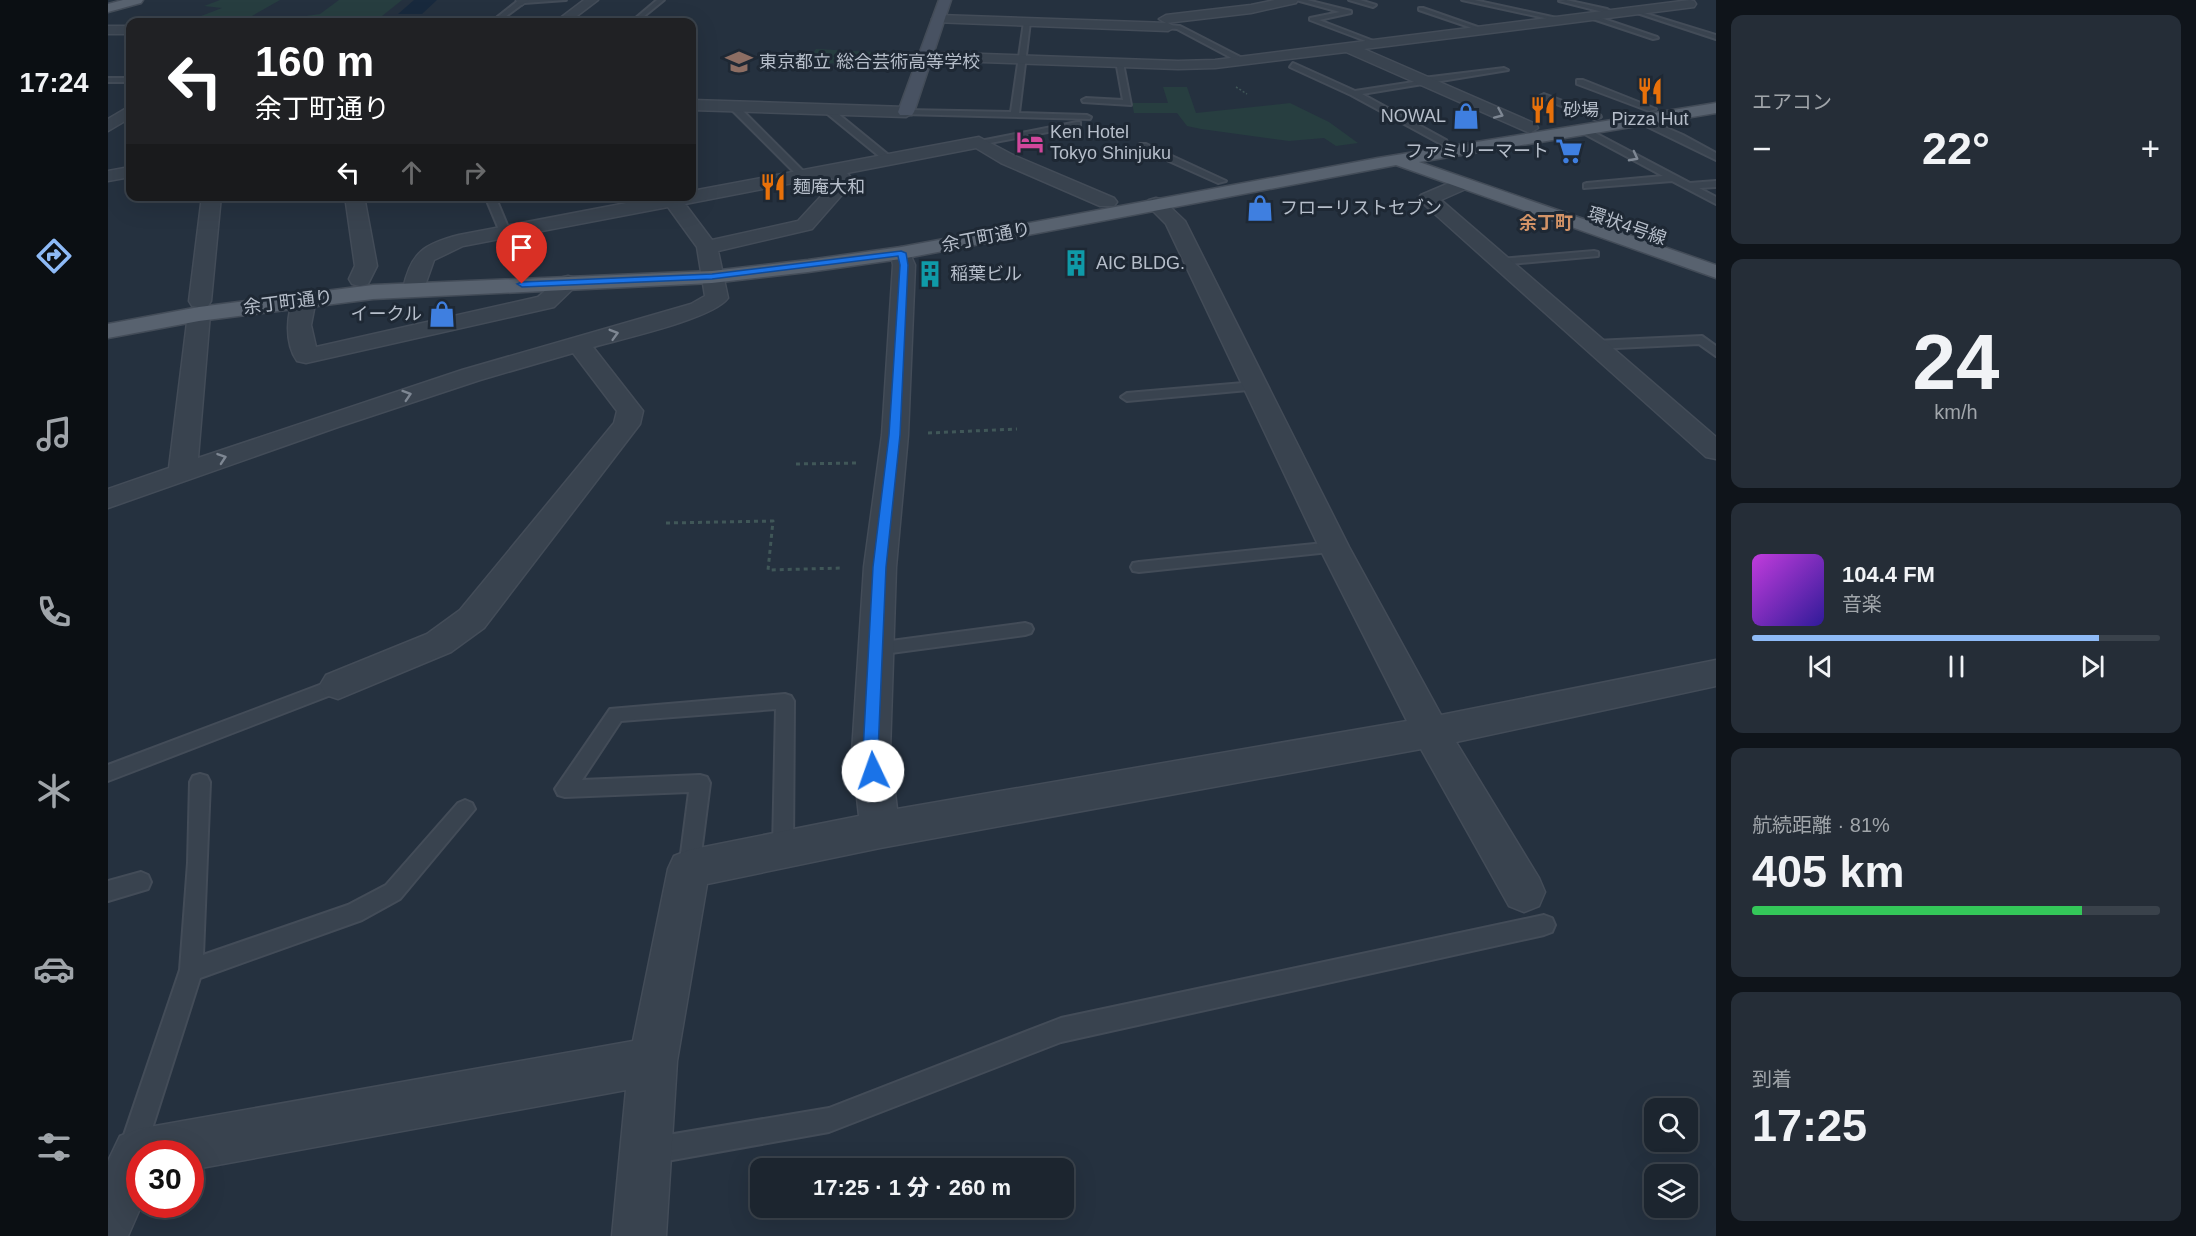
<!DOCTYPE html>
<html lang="ja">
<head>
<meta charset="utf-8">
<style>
  :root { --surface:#1c252f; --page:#252d37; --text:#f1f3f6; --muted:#a0a5aa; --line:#3a424b; --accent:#8ebaf6 }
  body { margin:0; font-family:Arial,"Noto Sans JP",sans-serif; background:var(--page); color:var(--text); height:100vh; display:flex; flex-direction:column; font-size:22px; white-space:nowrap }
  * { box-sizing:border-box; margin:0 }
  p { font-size:20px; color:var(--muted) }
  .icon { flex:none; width:33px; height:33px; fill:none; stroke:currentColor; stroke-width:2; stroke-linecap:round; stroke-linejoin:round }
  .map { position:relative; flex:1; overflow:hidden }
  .side { display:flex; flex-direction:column; gap:15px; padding:15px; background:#0f141a; width:480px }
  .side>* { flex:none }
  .guide { position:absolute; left:18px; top:18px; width:570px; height:183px; border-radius:12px; box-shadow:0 6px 24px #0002,0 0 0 2px var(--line); background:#202124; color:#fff; overflow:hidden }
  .tools { position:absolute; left:1536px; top:1098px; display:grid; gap:12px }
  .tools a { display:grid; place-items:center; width:54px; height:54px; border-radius:12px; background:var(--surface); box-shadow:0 6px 24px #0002,0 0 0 2px var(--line); font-size:30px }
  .speed { position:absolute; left:18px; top:1140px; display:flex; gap:12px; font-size:30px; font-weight:700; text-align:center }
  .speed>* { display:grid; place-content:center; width:78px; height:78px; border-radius:50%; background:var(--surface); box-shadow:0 6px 24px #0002,0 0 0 2px var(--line); line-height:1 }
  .speed .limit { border:9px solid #d22; background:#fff; color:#111 }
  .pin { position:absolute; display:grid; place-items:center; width:51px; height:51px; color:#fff; margin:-62px -26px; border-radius:50% 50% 50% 0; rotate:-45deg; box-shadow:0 0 6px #0007 }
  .pin .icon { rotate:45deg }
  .me { position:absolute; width:66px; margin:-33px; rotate:357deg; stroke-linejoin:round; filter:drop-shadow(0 0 4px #0008) }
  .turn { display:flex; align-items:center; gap:21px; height:126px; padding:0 30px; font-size:27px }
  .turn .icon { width:78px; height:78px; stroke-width:2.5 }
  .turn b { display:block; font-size:42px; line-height:51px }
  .lanes { display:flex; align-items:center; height:57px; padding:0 30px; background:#0003; justify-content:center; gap:30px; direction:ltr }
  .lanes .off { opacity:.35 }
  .big { font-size:45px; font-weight:800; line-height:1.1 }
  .side .tile { flex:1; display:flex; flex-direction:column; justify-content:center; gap:9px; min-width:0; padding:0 21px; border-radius:12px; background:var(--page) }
  .side .dial { align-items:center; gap:0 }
  .dial b { font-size:78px; line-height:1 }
  .song { display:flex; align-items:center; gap:18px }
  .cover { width:72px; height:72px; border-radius:9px; background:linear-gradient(135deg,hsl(290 70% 55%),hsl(250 70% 35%)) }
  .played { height:6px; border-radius:3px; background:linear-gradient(90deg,var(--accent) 85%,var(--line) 85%) }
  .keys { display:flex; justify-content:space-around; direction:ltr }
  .heat { display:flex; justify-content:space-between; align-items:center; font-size:33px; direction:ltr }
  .charge { height:9px; border-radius:4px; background:linear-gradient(90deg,#34c759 81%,var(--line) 0) }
  .trip { position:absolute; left:642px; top:1158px; width:324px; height:60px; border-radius:12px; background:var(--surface); box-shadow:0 6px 24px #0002,0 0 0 2px var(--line); font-weight:800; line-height:60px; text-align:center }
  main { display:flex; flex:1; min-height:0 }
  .dock { display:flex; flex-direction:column; width:108px; justify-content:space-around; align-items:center; background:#0b0f13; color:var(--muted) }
  .dock .icon { width:42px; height:42px }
  .dock .current { color:var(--accent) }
  .dock b { font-size:27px; color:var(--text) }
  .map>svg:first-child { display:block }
  .green { fill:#273e40 }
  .water { fill:#18293d }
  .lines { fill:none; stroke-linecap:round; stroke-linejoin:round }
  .lane-casing { stroke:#434c58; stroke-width:4 }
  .street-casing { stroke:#434c58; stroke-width:3 }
  .secondary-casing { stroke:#434c58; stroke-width:3 }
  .primary-casing { stroke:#434c58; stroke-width:3 }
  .path-far2 { stroke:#405758; stroke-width:1.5; stroke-dasharray:2 2; stroke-linecap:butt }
  .path-far1 { stroke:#405758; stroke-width:2; stroke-dasharray:2 2; stroke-linecap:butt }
  .path { stroke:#405758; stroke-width:3; stroke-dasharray:4 4; stroke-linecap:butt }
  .lane { fill:#39434f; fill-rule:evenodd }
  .street { fill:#39434f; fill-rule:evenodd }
  .secondary { fill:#485262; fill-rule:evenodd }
  .primary { fill:#58626f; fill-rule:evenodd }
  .oneway { stroke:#7e8793 }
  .route { fill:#1a73e8; stroke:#114b97; stroke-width:1.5 }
  .labels { text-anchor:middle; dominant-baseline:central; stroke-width:6; stroke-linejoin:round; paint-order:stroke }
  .far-poi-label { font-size:18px; fill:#b6beca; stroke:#1e2834; text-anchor:start }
  .far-neighbourhood-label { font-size:18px; font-weight:bold; fill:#d39367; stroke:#1e2834 }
  .far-street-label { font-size:18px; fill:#b6beca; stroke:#1e2834 }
</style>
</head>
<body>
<main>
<nav class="dock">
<b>17:24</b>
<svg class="icon current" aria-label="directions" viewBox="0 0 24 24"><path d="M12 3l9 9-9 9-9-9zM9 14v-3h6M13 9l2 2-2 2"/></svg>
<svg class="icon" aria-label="music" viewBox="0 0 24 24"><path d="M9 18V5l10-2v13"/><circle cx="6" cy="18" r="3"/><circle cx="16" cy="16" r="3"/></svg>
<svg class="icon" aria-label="phone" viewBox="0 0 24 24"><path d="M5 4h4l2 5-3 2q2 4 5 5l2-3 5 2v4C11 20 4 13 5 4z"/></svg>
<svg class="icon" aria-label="climate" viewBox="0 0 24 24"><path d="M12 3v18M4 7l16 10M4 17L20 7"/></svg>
<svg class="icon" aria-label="car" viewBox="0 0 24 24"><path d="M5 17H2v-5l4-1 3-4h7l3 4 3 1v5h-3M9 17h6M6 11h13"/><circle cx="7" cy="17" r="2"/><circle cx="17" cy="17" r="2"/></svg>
<svg class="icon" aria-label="filters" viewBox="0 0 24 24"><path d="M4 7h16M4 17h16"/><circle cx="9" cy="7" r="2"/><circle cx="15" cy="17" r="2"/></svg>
</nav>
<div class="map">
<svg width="1608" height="1236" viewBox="0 0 1608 1236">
  <rect width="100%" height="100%" fill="#25313f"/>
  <g class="green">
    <polygon points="112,0 172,0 144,16 93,16 114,8 96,6"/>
    <polygon points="231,0 294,0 274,16 265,16 258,21 182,22 191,17 212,14"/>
    <polygon points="708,49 804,54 798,67 699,62"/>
    <polygon points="1055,87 1079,87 1088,113 1182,103 1221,122 1250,143 1228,146 1216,138 1181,141 1093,129 1079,126 1069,113 1026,113 1024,103 1060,103"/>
  </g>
  <polygon class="water" points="306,0 329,0 314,14 290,14"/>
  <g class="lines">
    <defs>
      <g id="lane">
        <polygon points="411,0 458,0 416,3 390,22 383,22"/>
        <polygon points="549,0 556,0 529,22 523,22"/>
        <polygon points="1188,0 1199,0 1243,11 1243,13 1211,20 1276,45 1271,46 1202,20 1202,18 1232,12"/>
        <polygon points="1241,0 1252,0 1268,5 1265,7"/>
        <polygon points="1354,0 1366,0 1458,20 1455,22"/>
        <polygon points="1458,0 1499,9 1502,11 1499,13 1451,1"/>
        <polygon points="1311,8 1315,8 1381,31 1376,32 1311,10"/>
        <polygon points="1526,10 1608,35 1608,39 1526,12"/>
        <polygon points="1484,15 1549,37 1550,38 1545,39 1482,18"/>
        <polygon points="919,20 922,22 911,113 979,115 983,117 982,119 795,114 795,110 798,110 903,112 916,22"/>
        <polygon points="1060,25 1072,26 1140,61 1133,63 1069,29 1058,28"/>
        <polygon points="1008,61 1015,63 1023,105 975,102 974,100 978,98 1015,100"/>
        <polygon points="1185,63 1247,91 1312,81 1315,78 1396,68 1400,70 1254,94 1338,140 1339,142 1335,145 1243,95 1182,67"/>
        <rect x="0" y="78" width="22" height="4"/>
        <polygon points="1469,80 1475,80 1548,109 1541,111 1469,84"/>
        <polygon points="1436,94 1492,115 1493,117 1486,119 1433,98 1432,96"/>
        <polygon points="623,105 629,105 698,174 698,178 692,178 623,109"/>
        <polygon points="717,108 723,108 783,157 783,161 777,161 717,112"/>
        <polygon points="1530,118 1536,118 1575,135 1608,153 1608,160 1530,122"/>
        <polygon points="969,122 972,122 972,126 871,145 867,142"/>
        <polygon points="1474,126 1582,183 1608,181 1608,187 1591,188 1608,197 1608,204 1564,181 1476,188 1476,184 1479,183 1555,176 1471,131 1470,129"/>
        <polygon points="1032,144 1038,144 1118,181 1110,183 1032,148"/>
        <polygon points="377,196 387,196 402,232 401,234 392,232"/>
        <polygon points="1486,251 1490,252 1490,256 1392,265 1387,262 1392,259"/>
        <polygon points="1594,336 1608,346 1608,356 1591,344 1487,349 1481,345 1487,341"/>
        <polygon points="1147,382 1153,386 1151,389 1019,401 1013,397 1019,393"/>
        <polygon points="1226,542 1234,547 1231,551 1031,572 1025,571 1023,567 1025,563 1031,562"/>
        <polygon points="917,623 923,625 925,629 923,633 917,635 768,655 762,654 759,649 762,644 768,643"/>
        <polygon points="230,678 236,680 239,685 236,690 0,781 0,765"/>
        <polygon points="677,694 683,696 686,701 685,849 682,855 675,858 668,855 665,849 668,709 513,721 474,780 592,775 599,777 602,783 591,869 588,876 581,878 574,876 571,869 581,792 457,797 450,795 447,789 502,709"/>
        <polygon points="92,774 99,776 102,782 95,955 240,905 278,885 350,803 357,800 364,803 367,809 292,899 254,920 92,978 42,1135 41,1154 32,1154 30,1163 21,1159 17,1150 16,1135 72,970 80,863 82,782 85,776"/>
        <polygon points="33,872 40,875 43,882 40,889 0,901 0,881"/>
        <polygon points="1436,915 1444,918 1447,925 1444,932 1436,935 953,1042 721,1132 542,1164 533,1160 529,1151 533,1142 542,1138 721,1108 953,1018"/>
      </g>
      <g id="street">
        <polygon points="408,0 421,0 414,5 410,4"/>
        <polygon points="476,0 490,0 461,22 447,22"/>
        <polygon points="1167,0 1190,0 1188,3 1143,13 1058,23 1051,19 1058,15 1143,5"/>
        <polygon points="1582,0 1586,1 1588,4 1586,7 1256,49 1428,124 1430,128 1422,133 1238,52 1107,68 1070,69 818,60 811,56 818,52 1070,61 1107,60"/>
        <polygon points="831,15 1060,23 1067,27 1060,31 826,22 824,19"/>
        <rect x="0" y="26" width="22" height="8"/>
        <polygon points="584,100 798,107 806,112 798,117 584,110"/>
        <polygon points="22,106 22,118 0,131 0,119"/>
        <path d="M871 137 905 155 1006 198 1009 202 1006 206H992L893 163 868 148 739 173 746 181 704 229 610 251 620 298C605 319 513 339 485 347L535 411 532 424 376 628 343 652 230 699 218 695 212 685 218 675 319 634 352 610 506 423 509 411 465 353 372 380 230 427 0 508V489L61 468 80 314 83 309 90 307 84 306 81 301 94 196H113L103 301 100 306 93 308 99 309 102 314 90 458 354 370 583 304 597 296 589 247 560 207 355 246 326 260 314 294 306 296 298 294 295 289C303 252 316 244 351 235L555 196H584V191ZM721 176 727 181 690 221 604 240 577 204Z"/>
        <polygon points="22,167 22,177 0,181 0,171"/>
        <polygon points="1353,178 1360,180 1362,184 1360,188 1333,200 1608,437 1608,459 1598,457 1310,199 1313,195"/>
        <polygon points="237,196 256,196 269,266 260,284 252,286 244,284 241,279 247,266"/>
        <polygon points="1048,198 1055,200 1077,221 1241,547 1333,715 1608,660 1608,686 1348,742 1431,878 1437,892 1431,906 1416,912 1401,906 1313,749 772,848 599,884 569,1061 558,1236 504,1236 518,1090 82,1170 82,1154 32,1154 32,1204 34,1204 20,1236 0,1236 0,1161 12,1136 30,1129 525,1041 560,869 566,856 581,850 751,816 744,752 756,567 774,435 785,265 783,253 786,249 793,247 800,249 807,265 800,435 788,567 782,752 789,809 1299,721 1211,547 1058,224 1038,204 1041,200"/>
        <path d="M460 276 468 278 471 283 446 307 198 363 189 361C177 344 177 312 189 294L197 292 205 294 208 299 203 325 208 347 430 297 452 278Z"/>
      </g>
      <polygon id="secondary" points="831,0 843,0 806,112 804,115 792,115 790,112"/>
      <g id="primary">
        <polygon points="15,0 35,0 33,3 0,12 0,4"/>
        <polygon points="1608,103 1608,113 1311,162 1608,265 1608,278 1288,165 793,259 700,272 604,283 265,299 91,321 0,338 0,324 91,307 265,285 604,271 700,260 793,247 1270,158"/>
      </g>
    </defs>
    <use href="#lane" class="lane-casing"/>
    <use href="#street" class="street-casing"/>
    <use href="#secondary" class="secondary-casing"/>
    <use href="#primary" class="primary-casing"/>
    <polyline class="path-far2" points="1128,87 1139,94"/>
    <polyline class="path-far1" points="997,130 1015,137"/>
    <g class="path">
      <polyline points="820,433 909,429"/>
      <polyline points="688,464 751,463"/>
      <polyline points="558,523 665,521 660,570 735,568"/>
    </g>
    <use href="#lane" class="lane"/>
    <use href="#street" class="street"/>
    <use href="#secondary" class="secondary"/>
    <use href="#primary" class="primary"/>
  </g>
  <defs><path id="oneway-chevron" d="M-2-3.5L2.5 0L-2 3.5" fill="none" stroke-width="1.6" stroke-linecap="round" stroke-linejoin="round" transform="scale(1.5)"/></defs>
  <g class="oneway">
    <use href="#oneway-chevron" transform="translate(1391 114) rotate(24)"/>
    <use href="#oneway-chevron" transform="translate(1526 157) rotate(28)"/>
    <use href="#oneway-chevron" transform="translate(506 334) rotate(-16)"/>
    <use href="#oneway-chevron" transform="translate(299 395) rotate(-18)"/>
    <use href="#oneway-chevron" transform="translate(114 458) rotate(-19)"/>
  </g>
  <polygon class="route" points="793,251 798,253 800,265 792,435 778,567 770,752 773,771 771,776 765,778 759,776 755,752 765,567 781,435 792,265 790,256 604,279 414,287 409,284 414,282 604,274"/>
  <defs>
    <symbol id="school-bare" viewBox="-9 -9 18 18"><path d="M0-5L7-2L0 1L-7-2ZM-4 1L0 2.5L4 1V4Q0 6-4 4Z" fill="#8d6e63" stroke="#1e2834" stroke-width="2.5" paint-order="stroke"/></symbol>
    <symbol id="restaurant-bare" viewBox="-9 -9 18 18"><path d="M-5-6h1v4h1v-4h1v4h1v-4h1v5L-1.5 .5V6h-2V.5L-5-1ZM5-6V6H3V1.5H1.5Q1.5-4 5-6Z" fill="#e8710a" stroke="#1e2834" stroke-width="2.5" paint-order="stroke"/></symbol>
    <symbol id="shop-bare" viewBox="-9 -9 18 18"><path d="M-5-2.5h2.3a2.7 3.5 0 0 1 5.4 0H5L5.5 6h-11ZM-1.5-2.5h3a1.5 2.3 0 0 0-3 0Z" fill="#3f7fe0" stroke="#1e2834" stroke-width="2.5" paint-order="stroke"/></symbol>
    <symbol id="hotel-bare" viewBox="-9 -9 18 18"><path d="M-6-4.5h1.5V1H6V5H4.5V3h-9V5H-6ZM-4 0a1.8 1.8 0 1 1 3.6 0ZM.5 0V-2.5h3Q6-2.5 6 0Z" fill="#d1479c" stroke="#1e2834" stroke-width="2.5" paint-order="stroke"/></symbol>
    <symbol id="supermarket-bare" viewBox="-9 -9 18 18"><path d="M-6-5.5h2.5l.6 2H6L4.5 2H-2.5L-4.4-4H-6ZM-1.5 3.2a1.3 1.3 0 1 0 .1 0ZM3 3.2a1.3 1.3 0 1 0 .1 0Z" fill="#3f7fe0" stroke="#1e2834" stroke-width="2.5" paint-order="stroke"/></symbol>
    <symbol id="building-bare" viewBox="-9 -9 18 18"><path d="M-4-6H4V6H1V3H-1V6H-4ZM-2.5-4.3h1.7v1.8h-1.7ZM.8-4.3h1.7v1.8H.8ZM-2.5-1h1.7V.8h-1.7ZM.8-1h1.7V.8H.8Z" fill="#0f9aa8" stroke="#1e2834" stroke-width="2.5" paint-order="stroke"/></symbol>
  </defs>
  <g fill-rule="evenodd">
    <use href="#school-bare" x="612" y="43" width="38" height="38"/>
    <use href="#restaurant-bare" x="1523" y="72" width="38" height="38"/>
    <use href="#restaurant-bare" x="1416" y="91" width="38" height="38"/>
    <use href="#shop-bare" x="1339" y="97" width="38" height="38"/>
    <use href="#hotel-bare" x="903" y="123" width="38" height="38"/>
    <use href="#supermarket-bare" x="1442" y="132" width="38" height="38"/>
    <use href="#restaurant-bare" x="646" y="168" width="38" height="38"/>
    <use href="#shop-bare" x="1133" y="189" width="38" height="38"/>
    <use href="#building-bare" x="949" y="244" width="38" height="38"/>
    <use href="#building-bare" x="803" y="255" width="38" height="38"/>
    <use href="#shop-bare" x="315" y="295" width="38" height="38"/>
  </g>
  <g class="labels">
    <g class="far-poi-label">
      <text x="651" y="62">東京都立 総合芸術高等学校</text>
      <text x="1455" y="110">砂場</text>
      <text x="1338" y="116" text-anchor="end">NOWAL</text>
      <text x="1542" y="119" text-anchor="middle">Pizza Hut</text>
      <text x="942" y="132">Ken Hotel<tspan x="942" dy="21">Tokyo Shinjuku</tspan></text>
      <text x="1441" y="151" text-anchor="end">ファミリーマート</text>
      <text x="685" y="187">麺庵大和</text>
      <text x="1172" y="208">フローリストセブン</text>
      <text x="988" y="263">AIC BLDG.</text>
      <text x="842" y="274">稲葉ビル</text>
      <text x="314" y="314" text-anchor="end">イークル</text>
    </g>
    <g class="far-neighbourhood-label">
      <text x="1438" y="223">余丁町</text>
    </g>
    <g class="far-street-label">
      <text transform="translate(1519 226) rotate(19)">環状4号線</text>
      <text transform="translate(878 237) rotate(-11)">余丁町通り</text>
      <text transform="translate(180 302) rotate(-7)">余丁町通り</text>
    </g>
  </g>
</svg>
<div class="tools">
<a><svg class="icon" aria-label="search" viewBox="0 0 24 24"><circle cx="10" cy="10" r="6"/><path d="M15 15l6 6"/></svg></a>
<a><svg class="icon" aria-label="layers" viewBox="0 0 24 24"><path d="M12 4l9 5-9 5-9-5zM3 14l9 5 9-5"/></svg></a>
</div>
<div class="speed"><div class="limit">30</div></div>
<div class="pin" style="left:414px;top:284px;background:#d93025"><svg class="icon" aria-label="arrive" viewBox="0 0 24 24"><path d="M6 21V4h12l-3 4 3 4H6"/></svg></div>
<svg class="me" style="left:765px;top:771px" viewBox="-20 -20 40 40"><circle r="19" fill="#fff"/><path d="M0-13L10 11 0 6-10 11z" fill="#1a73e8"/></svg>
<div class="trip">17:25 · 1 分 · 260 m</div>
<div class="guide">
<div class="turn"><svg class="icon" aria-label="left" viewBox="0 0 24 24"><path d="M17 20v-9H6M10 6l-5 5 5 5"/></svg><div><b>160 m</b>余丁町通り</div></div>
<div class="lanes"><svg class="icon" aria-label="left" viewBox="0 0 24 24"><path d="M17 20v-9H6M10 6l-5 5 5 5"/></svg><svg class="icon off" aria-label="ahead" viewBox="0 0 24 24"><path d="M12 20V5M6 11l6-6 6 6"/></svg><svg class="icon off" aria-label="right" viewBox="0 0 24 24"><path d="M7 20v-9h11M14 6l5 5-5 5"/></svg></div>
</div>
</div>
<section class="side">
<div class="tile"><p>エアコン</p>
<div class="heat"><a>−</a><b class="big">22°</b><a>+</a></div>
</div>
<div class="tile dial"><b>24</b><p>km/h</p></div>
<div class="tile">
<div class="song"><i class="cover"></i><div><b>104.4 FM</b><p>音楽</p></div></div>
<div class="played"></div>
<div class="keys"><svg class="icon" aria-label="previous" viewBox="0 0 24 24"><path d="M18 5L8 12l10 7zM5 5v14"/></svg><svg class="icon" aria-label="pause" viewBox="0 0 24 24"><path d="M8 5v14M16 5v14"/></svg><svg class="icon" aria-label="next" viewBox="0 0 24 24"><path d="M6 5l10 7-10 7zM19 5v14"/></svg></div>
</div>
<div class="tile"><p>航続距離 · 81%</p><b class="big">405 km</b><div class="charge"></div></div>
<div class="tile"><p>到着</p><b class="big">17:25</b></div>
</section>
</main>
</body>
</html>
